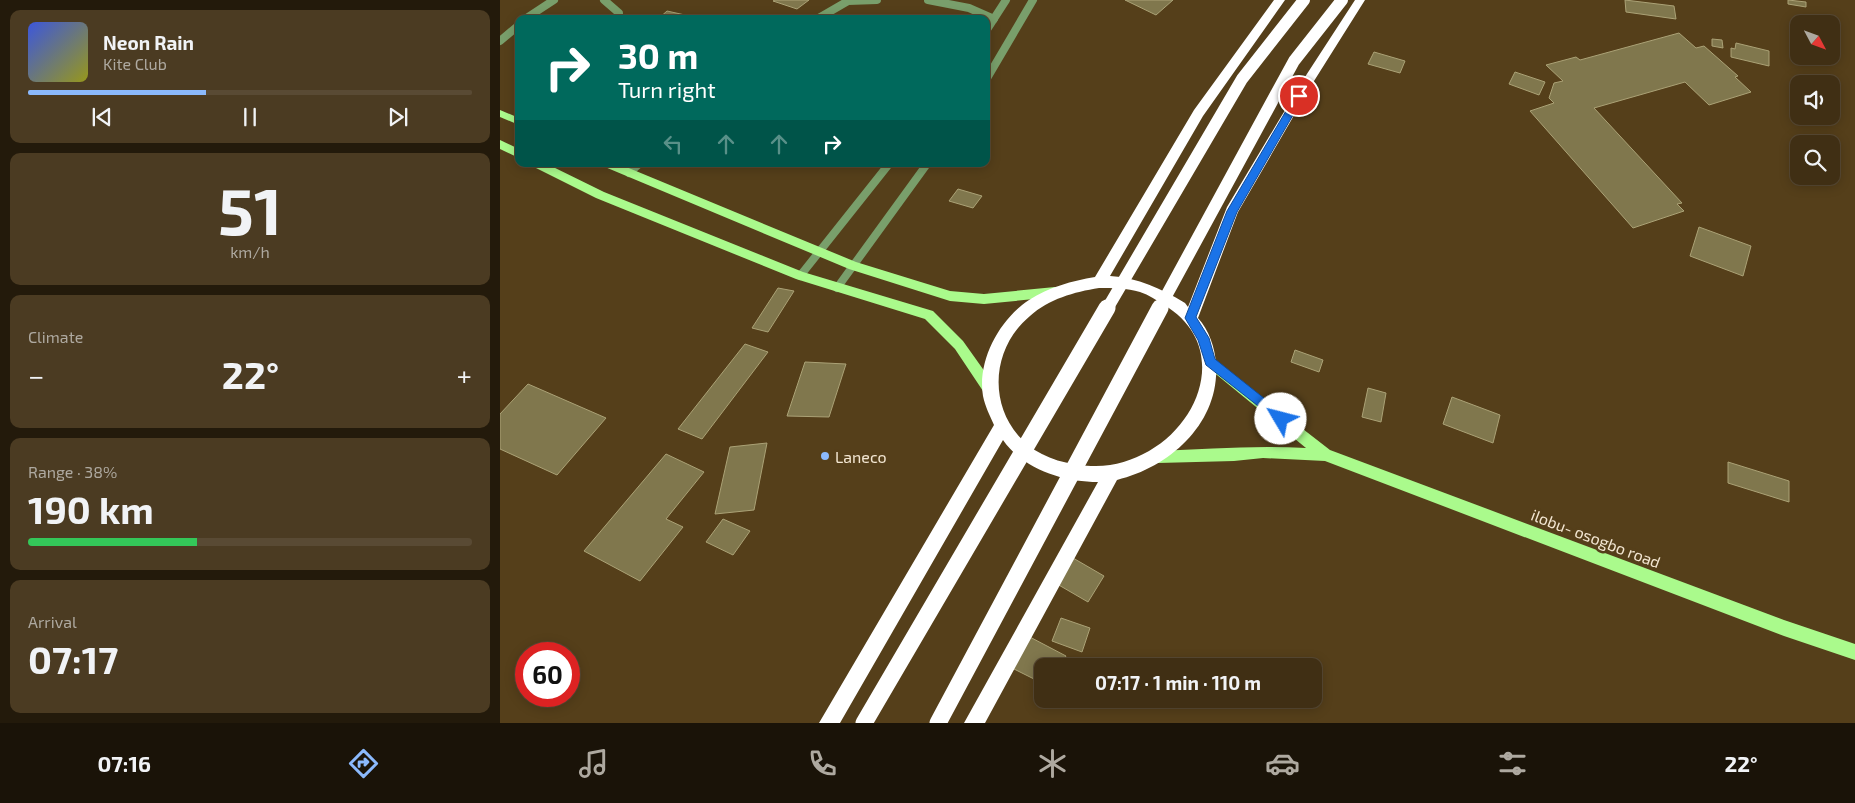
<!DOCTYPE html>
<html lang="en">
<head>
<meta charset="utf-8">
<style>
  :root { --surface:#402f14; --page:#4b3b22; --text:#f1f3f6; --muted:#aea9a0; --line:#594a34; --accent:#8bb9fc }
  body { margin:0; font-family:"Exo 2",sans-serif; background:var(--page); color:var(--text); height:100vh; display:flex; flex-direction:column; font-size:19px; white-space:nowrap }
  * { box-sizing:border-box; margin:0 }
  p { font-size:16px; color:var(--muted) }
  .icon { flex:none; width:28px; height:28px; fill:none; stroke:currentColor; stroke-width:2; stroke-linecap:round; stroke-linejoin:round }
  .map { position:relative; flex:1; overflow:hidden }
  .drawer { display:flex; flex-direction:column; gap:10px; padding:10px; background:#231a0b; width:500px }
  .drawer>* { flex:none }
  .banner { position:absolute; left:15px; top:15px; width:475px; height:152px; border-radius:10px; box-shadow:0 2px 12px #0003,0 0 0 1px var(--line); background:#00695c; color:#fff; overflow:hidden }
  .needle { width:32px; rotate:131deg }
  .fabs { position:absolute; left:1290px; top:15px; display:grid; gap:10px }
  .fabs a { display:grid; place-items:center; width:50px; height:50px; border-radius:10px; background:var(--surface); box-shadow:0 2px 12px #0003,0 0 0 1px var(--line); font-size:25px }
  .speed { position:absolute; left:15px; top:642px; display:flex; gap:10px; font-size:25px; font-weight:700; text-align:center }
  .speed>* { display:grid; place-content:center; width:65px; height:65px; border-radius:50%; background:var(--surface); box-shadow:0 2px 12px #0003,0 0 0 1px var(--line); line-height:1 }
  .speed .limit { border:8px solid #d22; background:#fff; color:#111 }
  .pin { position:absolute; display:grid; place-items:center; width:42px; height:42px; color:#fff; margin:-21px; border:2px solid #fff; border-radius:50%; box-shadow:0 1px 5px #0007 }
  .me { position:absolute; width:55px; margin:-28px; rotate:307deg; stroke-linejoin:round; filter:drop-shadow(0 0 4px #0008) }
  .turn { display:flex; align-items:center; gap:18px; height:105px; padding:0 20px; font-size:22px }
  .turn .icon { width:65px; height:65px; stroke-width:2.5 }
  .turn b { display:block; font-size:35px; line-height:42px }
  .lanes { display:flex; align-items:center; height:48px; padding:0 20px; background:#0003; justify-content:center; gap:25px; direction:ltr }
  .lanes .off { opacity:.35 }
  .big { font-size:38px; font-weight:700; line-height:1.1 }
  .drawer .widget { flex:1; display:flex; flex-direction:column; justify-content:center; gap:8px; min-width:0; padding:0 18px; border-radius:10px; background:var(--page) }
  .drawer .dial { align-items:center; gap:0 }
  .dial b { font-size:65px; line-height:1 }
  .song { display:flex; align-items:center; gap:15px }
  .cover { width:60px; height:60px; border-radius:8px; background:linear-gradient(135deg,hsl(230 70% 55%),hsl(60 70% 35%)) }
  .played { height:5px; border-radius:2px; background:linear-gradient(90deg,var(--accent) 40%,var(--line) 40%) }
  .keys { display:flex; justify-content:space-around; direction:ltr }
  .heat { display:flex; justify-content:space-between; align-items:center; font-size:28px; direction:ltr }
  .charge { height:8px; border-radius:4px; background:linear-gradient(90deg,#34c759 38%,var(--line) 0) }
  .trip { position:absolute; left:534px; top:658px; width:288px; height:50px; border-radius:10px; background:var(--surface); box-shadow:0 2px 12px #0003,0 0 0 1px var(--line); font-weight:700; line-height:50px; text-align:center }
  .menu { display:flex; height:80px; justify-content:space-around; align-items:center; background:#1a1308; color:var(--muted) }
  .menu .icon { width:35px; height:35px }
  .menu .active { color:var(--accent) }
  .menu b { font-size:22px; color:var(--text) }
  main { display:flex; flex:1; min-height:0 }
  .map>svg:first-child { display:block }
  .building { fill:#80774d; stroke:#aba276 }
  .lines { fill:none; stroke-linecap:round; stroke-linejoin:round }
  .minor { stroke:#799f6b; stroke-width:8 }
  .major { fill:#aafa8c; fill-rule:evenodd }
  .highway { fill:#fff; fill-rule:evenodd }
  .highway-bridge-far1 { stroke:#fff; stroke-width:12 }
  .highway-bridge { stroke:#fff; stroke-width:17 }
  .route { fill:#1a73e8; stroke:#114b97 }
  .poi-dot { fill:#8bb9fc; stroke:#553f1a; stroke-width:2 }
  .labels { text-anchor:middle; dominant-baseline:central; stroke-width:5; stroke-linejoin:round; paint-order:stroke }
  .poi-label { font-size:16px; fill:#f3e6d2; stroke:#553f1a; text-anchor:start }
  .street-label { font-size:16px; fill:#f3e6d2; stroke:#553f1a }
</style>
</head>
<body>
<main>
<section class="drawer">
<div class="widget">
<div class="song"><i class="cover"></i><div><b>Neon Rain</b><p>Kite Club</p></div></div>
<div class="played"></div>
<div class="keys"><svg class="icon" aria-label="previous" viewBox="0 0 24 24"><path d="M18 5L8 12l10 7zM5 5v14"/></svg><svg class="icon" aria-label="pause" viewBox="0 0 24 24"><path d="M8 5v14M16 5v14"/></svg><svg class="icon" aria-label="next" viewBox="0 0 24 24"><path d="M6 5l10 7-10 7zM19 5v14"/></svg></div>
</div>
<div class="widget dial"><b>51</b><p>km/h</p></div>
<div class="widget"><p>Climate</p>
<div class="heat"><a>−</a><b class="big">22°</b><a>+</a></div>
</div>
<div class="widget"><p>Range · 38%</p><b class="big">190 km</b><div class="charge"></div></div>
<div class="widget"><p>Arrival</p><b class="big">07:17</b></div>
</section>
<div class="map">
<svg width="1355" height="723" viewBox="0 0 1355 723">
  <rect width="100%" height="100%" fill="#553f1a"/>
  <g class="building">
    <polygon points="275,0 309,0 297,9 273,1"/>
    <polygon points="625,0 673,0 656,15"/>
    <polygon points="1125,0 1174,6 1176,19 1126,12"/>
    <polygon points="1288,0 1306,2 1306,7 1288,4"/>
    <polygon points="167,11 194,17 158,19"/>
    <polygon points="1179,33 1196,48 1204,46 1238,76 1235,77 1251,92 1209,105 1185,82 1094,108 1182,203 1177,204 1184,211 1133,228 1030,111 1054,103 1049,98 1054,83 1063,81 1046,65 1076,57 1080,60"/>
    <polygon points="1212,39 1222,40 1223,48 1212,46"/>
    <polygon points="1236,43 1269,51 1269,66 1231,57 1231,48 1235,49"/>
    <polygon points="874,52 905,61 900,73 868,64"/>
    <polygon points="1015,72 1045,82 1039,95 1009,84"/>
    <polygon points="458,189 482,196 473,208 449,201"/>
    <polygon points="1199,227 1251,246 1243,276 1190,256"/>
    <polygon points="278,288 294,291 268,332 252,328"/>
    <polygon points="245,344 268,352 202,439 178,429"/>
    <polygon points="795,350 823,360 819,372 791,362"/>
    <polygon points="305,362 346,364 329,417 287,416"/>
    <polygon points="28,384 106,418 57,475 0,449 0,414"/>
    <polygon points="868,388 886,393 881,422 862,417"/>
    <polygon points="952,397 1000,415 993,443 943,424"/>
    <polygon points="267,443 254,510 215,514 230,447"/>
    <polygon points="166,454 204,472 166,519 183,527 140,581 84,551"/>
    <polygon points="1228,462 1289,481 1289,502 1228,483"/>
    <polygon points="223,519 250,531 233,555 206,542"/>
    <polygon points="573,558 604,576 588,602 557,584"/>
    <polygon points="561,618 590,628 582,652 552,641"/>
    <polygon points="526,635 566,656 560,666 542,666 542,683 508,666"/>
  </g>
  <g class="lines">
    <g class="minor">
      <polyline points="104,0 119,13 118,19"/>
      <polyline points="428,0 469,8 494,19"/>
      <polyline points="25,19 54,0"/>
      <polyline points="317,19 348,1 377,0"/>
      <polyline points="486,31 506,0"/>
      <polyline points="0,41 19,25"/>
      <polyline points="486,80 533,0"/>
      <polyline points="129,173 139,164"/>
      <polyline points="300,276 389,164"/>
      <polyline points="337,288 427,164"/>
    </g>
    <g class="major">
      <polygon points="0,110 19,118 19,125 0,117"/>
      <polygon points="0,140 19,149 19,158 0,149"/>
      <polygon points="33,164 47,164 104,192 303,272 433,311 463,341 495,386 496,390 495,394 490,396 485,394 455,349 425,319 296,279 96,198 34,167"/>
      <polygon points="104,164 119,164 356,262 450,291 484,294 555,287 559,289 561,292 559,295 555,297 484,304 450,301 349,269 105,167"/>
      <path d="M710 357 830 450 1284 620 1355 644V660L1284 636 825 461 763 458 734 461 658 463 653 461 651 457 653 453 658 451C707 449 757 445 806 448L706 366 704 362 706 358Z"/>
    </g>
    <path class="highway" d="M774 0H785L703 116 610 276C639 278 660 288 685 303L688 307 727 207 803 80 855 0H865L814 81 738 212 698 318C709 330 715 348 716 364 720 422 671 467 617 480L485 723H464L598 482C563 482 523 469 503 440L340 723H319L494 425C490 416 485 406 483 396 477 360 500 319 529 300 549 287 572 281 595 277L694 110ZM599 288C613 288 627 288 640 292 649 295 656 300 664 305 727 342 705 419 649 451 631 461 613 467 591 466 569 465 545 459 528 445 487 411 490 349 530 316 549 299 574 292 599 288Z"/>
    <g class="highway-bridge-far1">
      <polyline points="607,309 742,79 804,0"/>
      <polyline points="659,309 794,61 842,0"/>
    </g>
    <g class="highway-bridge">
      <polyline points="364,723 607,308"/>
      <polyline points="438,723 660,308"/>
    </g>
  </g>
  <polygon class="route" points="799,93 804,96 737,212 696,317 709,338 715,359 785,415 787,419 785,422 781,424 706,365 698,340 685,318 727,211 796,94"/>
  <circle class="poi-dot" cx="325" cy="456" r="5"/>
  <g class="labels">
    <g class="poi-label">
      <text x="335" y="456">Laneco</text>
    </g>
    <g class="street-label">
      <text transform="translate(1096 538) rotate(21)">ilobu- osogbo road</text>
    </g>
  </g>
</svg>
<div class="fabs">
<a><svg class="needle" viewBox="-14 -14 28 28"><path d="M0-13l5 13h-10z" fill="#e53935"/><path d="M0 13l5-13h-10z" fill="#aea9a0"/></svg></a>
<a><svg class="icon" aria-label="sound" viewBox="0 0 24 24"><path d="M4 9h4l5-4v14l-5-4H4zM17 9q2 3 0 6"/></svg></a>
<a><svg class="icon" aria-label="search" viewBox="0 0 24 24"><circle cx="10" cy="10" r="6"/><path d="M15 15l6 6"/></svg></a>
</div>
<div class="speed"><div class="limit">60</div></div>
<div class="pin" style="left:799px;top:96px;background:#d93025"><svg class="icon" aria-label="arrive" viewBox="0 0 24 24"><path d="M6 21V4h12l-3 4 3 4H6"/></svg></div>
<svg class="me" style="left:781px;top:419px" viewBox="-20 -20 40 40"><circle r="19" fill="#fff"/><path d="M0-13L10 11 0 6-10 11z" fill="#1a73e8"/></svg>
<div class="trip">07:17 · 1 min · 110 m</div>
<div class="banner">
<div class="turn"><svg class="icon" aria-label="right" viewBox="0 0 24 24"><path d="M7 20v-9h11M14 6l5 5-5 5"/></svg><div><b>30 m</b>Turn right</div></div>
<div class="lanes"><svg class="icon off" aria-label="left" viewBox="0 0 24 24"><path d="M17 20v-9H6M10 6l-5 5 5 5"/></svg><svg class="icon off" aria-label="ahead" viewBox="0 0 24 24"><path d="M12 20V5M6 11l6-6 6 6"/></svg><svg class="icon off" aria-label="ahead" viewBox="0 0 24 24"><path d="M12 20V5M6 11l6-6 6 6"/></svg><svg class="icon" aria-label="right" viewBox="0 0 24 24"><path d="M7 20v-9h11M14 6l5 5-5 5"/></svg></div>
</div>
</div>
</main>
<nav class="menu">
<b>07:16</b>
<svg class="icon active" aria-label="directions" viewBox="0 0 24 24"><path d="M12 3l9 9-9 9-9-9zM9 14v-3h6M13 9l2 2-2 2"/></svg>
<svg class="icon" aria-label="music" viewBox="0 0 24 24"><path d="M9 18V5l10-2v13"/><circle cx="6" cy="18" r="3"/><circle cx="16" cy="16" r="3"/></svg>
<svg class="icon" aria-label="phone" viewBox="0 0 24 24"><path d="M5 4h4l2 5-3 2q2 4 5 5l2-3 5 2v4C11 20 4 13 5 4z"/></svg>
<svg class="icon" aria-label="climate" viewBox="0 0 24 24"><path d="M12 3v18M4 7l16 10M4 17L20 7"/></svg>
<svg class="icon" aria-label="car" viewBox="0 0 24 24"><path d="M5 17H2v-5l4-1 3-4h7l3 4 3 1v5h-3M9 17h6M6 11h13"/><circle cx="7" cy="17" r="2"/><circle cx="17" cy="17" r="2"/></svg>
<svg class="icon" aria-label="filters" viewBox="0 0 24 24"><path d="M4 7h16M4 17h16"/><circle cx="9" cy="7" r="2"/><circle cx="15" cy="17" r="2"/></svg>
<b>22°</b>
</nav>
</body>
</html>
